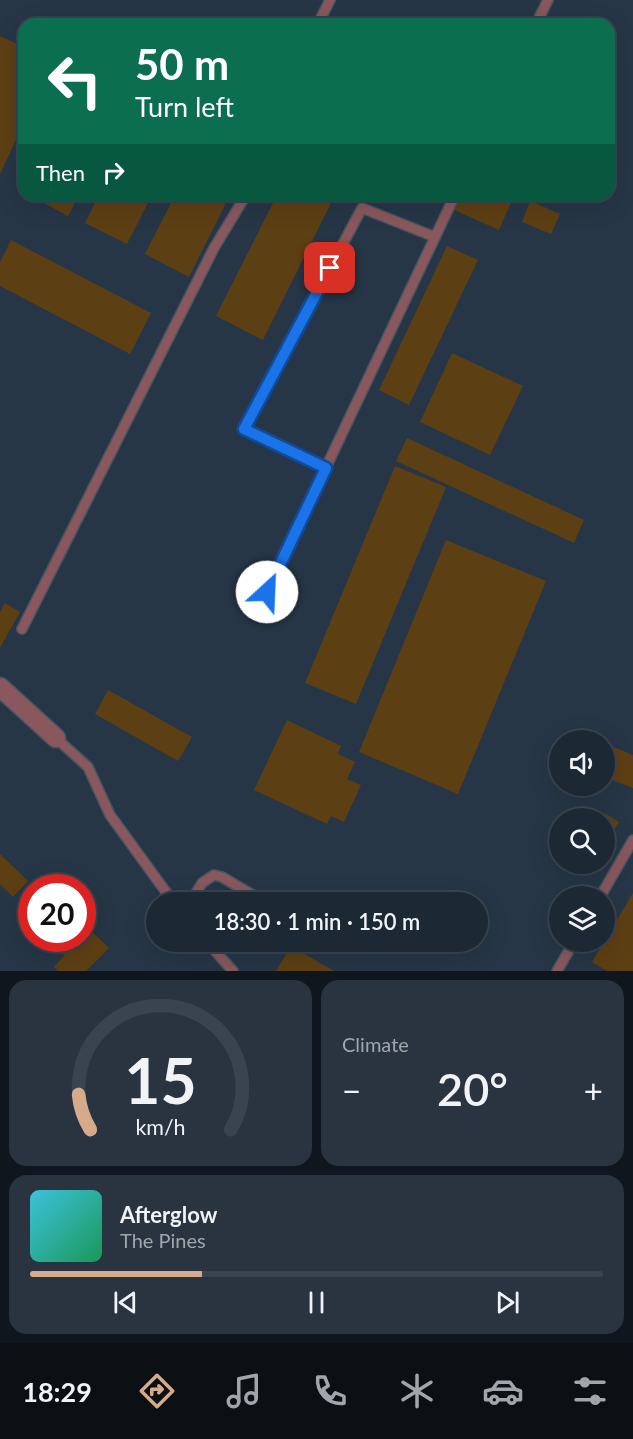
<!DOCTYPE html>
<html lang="en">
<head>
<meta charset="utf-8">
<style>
  :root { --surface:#1c2834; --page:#293440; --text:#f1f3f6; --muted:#a0a6ac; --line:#3a444f; --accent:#d6ab8b }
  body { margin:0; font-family:Lato,sans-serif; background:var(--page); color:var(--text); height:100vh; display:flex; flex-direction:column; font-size:22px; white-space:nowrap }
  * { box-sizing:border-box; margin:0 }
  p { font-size:20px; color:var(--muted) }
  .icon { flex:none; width:33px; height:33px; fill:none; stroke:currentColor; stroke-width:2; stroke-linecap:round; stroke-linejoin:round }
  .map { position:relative; height:971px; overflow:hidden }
  .drawer { display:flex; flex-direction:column; gap:9px; padding:9px; background:#0f161d; flex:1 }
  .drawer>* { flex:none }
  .hud { position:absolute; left:18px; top:18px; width:597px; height:183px; border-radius:18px; box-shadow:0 6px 24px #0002,0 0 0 2px var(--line); background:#0b6e4f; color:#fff; overflow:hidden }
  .controls { position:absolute; left:549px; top:730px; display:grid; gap:12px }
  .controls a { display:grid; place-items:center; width:66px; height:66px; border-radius:50%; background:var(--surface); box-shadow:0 6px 24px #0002,0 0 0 2px var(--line); font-size:30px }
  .speed { position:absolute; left:18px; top:874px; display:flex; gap:12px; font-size:30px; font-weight:700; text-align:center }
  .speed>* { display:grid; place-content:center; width:78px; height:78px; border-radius:50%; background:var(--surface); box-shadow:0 6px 24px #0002,0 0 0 2px var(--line); line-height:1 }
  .speed .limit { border:9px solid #d22; background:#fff; color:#111 }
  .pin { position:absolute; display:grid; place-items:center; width:51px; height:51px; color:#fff; margin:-26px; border-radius:12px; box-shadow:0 3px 9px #0006 }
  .me { position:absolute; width:66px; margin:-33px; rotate:25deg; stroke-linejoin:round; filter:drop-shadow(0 0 4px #0008) }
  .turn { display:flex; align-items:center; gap:21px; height:126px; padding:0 18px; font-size:27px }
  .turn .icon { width:78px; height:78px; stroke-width:2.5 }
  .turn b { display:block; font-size:42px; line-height:51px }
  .then { display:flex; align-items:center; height:57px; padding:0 18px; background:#0003; gap:12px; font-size:22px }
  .big { font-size:45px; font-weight:600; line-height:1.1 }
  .drawer .card { flex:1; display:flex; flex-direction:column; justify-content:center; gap:9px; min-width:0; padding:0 21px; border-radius:18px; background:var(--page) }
  .drawer .dial { align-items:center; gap:0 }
  .dial svg { height:156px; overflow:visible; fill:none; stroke:var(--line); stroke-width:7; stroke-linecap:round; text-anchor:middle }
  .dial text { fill:var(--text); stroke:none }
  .song { display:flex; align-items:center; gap:18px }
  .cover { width:72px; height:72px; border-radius:9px; background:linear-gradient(135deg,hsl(190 70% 55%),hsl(150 70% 35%)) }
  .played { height:6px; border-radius:3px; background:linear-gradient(90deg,var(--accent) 30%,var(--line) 30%) }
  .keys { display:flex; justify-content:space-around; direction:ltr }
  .heat { display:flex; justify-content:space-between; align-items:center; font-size:33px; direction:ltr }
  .drawer .tiles { flex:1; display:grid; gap:9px; grid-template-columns:1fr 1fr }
  .card:last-child { grid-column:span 2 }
  .trip { position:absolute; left:146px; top:892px; width:342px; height:60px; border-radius:30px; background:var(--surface); box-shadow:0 6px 24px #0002,0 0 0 2px var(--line); font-weight:600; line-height:60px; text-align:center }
  .menu { display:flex; height:96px; justify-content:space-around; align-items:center; background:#0b1015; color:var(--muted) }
  .menu .icon { width:42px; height:42px }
  .menu .on { color:var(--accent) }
  .menu b { font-size:27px; color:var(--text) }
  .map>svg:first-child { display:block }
  .building { fill:#5d3f14 }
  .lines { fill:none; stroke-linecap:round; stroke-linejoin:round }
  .lane-casing { stroke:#465563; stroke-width:12 }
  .street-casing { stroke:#465563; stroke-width:21 }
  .lane { stroke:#89575c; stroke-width:9 }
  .street { stroke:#89575c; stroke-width:18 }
  .route-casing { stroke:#114b97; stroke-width:15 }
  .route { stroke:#1a73e8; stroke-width:10 }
</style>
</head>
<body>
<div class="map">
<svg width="633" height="971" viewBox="0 0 633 971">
  <rect width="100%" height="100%" fill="#263646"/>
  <g class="building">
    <polygon points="0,36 24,47 24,123 0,174"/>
    <polygon points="29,195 79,195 68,216"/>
    <polygon points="99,195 152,195 127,244 85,223"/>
    <polygon points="175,195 230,195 189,277 145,254"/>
    <polygon points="277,195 335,195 263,340 216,316"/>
    <polygon points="460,195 510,195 514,196 499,230 454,210"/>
    <polygon points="530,201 560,214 551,234 522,222"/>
    <polygon points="11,240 151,313 130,354 0,286 0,262"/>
    <polygon points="447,246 478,260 409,405 379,390"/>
    <polygon points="452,353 523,386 490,455 420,422"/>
    <polygon points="407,438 584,520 574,543 396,461"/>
    <polygon points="395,466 446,487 356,704 305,683"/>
    <polygon points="446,540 546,581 458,794 359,752"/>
    <polygon points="5,603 20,612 0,648 0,612"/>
    <polygon points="108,690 192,737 178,761 95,714"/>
    <polygon points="287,720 341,746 338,754 355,762 347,779 361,785 344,822 331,816 327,824 254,790"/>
    <polygon points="571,730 598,741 567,741"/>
    <polygon points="604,743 633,755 633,788 604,777"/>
    <polygon points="606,814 619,822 604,845 603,819"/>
    <polygon points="0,854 28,881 13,897 0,884"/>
    <polygon points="576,864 592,864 588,871"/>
    <polygon points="633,893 633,971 607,971 592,962"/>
    <polygon points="82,922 109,948 86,971 58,971 54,967 65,955 49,939 82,939"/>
    <polygon points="291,946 334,971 276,971"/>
  </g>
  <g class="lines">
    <defs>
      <g id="lane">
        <polyline points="318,24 330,0"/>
        <polyline points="536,24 548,0"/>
        <polyline points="326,468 244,429 362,208 435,237"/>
        <polyline points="267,592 455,195"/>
        <polyline points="22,629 214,248 246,195"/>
        <polyline points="56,738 88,767 110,815 174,903"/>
        <polyline points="600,897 633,840"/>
        <polyline points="190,903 202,883 214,875 222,877 256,897"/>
        <polyline points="207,942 233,971"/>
        <polyline points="557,971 574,942"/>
      </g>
      <polyline id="street" points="0,687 56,738"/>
    </defs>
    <use href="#lane" class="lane-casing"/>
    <use href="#street" class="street-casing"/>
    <use href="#lane" class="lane"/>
    <use href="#street" class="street"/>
  </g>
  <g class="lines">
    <defs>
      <polyline id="route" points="267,592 326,468 244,429 330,268"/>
    </defs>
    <use href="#route" class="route-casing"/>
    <use href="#route" class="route"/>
  </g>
</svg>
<div class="controls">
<a><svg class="icon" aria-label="sound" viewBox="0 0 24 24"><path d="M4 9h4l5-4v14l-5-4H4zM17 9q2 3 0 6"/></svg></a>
<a><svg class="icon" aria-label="search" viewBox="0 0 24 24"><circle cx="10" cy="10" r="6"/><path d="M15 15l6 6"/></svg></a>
<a><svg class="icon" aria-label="layers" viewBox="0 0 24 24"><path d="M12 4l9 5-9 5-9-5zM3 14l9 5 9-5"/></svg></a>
</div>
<div class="speed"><div class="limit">20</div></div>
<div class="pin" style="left:330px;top:268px;background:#d93025"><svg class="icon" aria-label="arrive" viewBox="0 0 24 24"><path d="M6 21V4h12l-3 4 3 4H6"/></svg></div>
<svg class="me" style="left:267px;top:592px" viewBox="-20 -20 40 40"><circle r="19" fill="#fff"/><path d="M0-13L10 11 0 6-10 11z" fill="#1a73e8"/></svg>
<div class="trip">18:30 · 1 min · 150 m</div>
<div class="hud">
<div class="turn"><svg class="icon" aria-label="left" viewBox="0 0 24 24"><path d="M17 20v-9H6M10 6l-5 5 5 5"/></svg><div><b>50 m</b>Turn left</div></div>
<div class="then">Then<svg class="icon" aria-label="right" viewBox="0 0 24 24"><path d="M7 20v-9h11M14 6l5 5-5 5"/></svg></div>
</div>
</div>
<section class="drawer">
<div class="tiles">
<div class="card dial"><svg viewBox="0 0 100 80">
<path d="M14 69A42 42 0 1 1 86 69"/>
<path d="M14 69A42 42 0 0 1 8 51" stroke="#d6ab8b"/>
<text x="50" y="56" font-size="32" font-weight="700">15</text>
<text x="50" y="72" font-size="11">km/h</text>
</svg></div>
<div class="card"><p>Climate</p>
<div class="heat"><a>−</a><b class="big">20°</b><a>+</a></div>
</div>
<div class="card">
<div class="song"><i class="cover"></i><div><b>Afterglow</b><p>The Pines</p></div></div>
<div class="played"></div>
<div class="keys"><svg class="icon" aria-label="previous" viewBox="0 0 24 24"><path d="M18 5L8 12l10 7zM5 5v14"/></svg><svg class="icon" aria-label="pause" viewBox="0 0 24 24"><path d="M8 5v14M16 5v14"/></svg><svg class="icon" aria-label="next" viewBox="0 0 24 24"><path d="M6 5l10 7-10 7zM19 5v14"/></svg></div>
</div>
</div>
</section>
<nav class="menu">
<b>18:29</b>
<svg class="icon on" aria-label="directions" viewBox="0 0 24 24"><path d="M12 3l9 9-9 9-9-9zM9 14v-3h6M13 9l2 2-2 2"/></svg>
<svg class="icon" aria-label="music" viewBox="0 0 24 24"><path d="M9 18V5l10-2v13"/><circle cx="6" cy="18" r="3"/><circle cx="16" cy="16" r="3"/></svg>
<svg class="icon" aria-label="phone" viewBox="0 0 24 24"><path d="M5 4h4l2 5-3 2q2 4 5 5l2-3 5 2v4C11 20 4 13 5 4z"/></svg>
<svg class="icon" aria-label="climate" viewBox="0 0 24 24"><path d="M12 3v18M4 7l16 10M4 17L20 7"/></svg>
<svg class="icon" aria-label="car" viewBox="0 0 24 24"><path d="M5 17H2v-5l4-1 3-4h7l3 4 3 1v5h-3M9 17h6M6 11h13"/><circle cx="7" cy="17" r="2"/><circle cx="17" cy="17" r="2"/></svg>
<svg class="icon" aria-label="filters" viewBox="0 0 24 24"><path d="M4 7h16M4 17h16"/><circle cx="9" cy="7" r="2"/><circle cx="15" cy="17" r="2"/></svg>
</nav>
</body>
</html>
